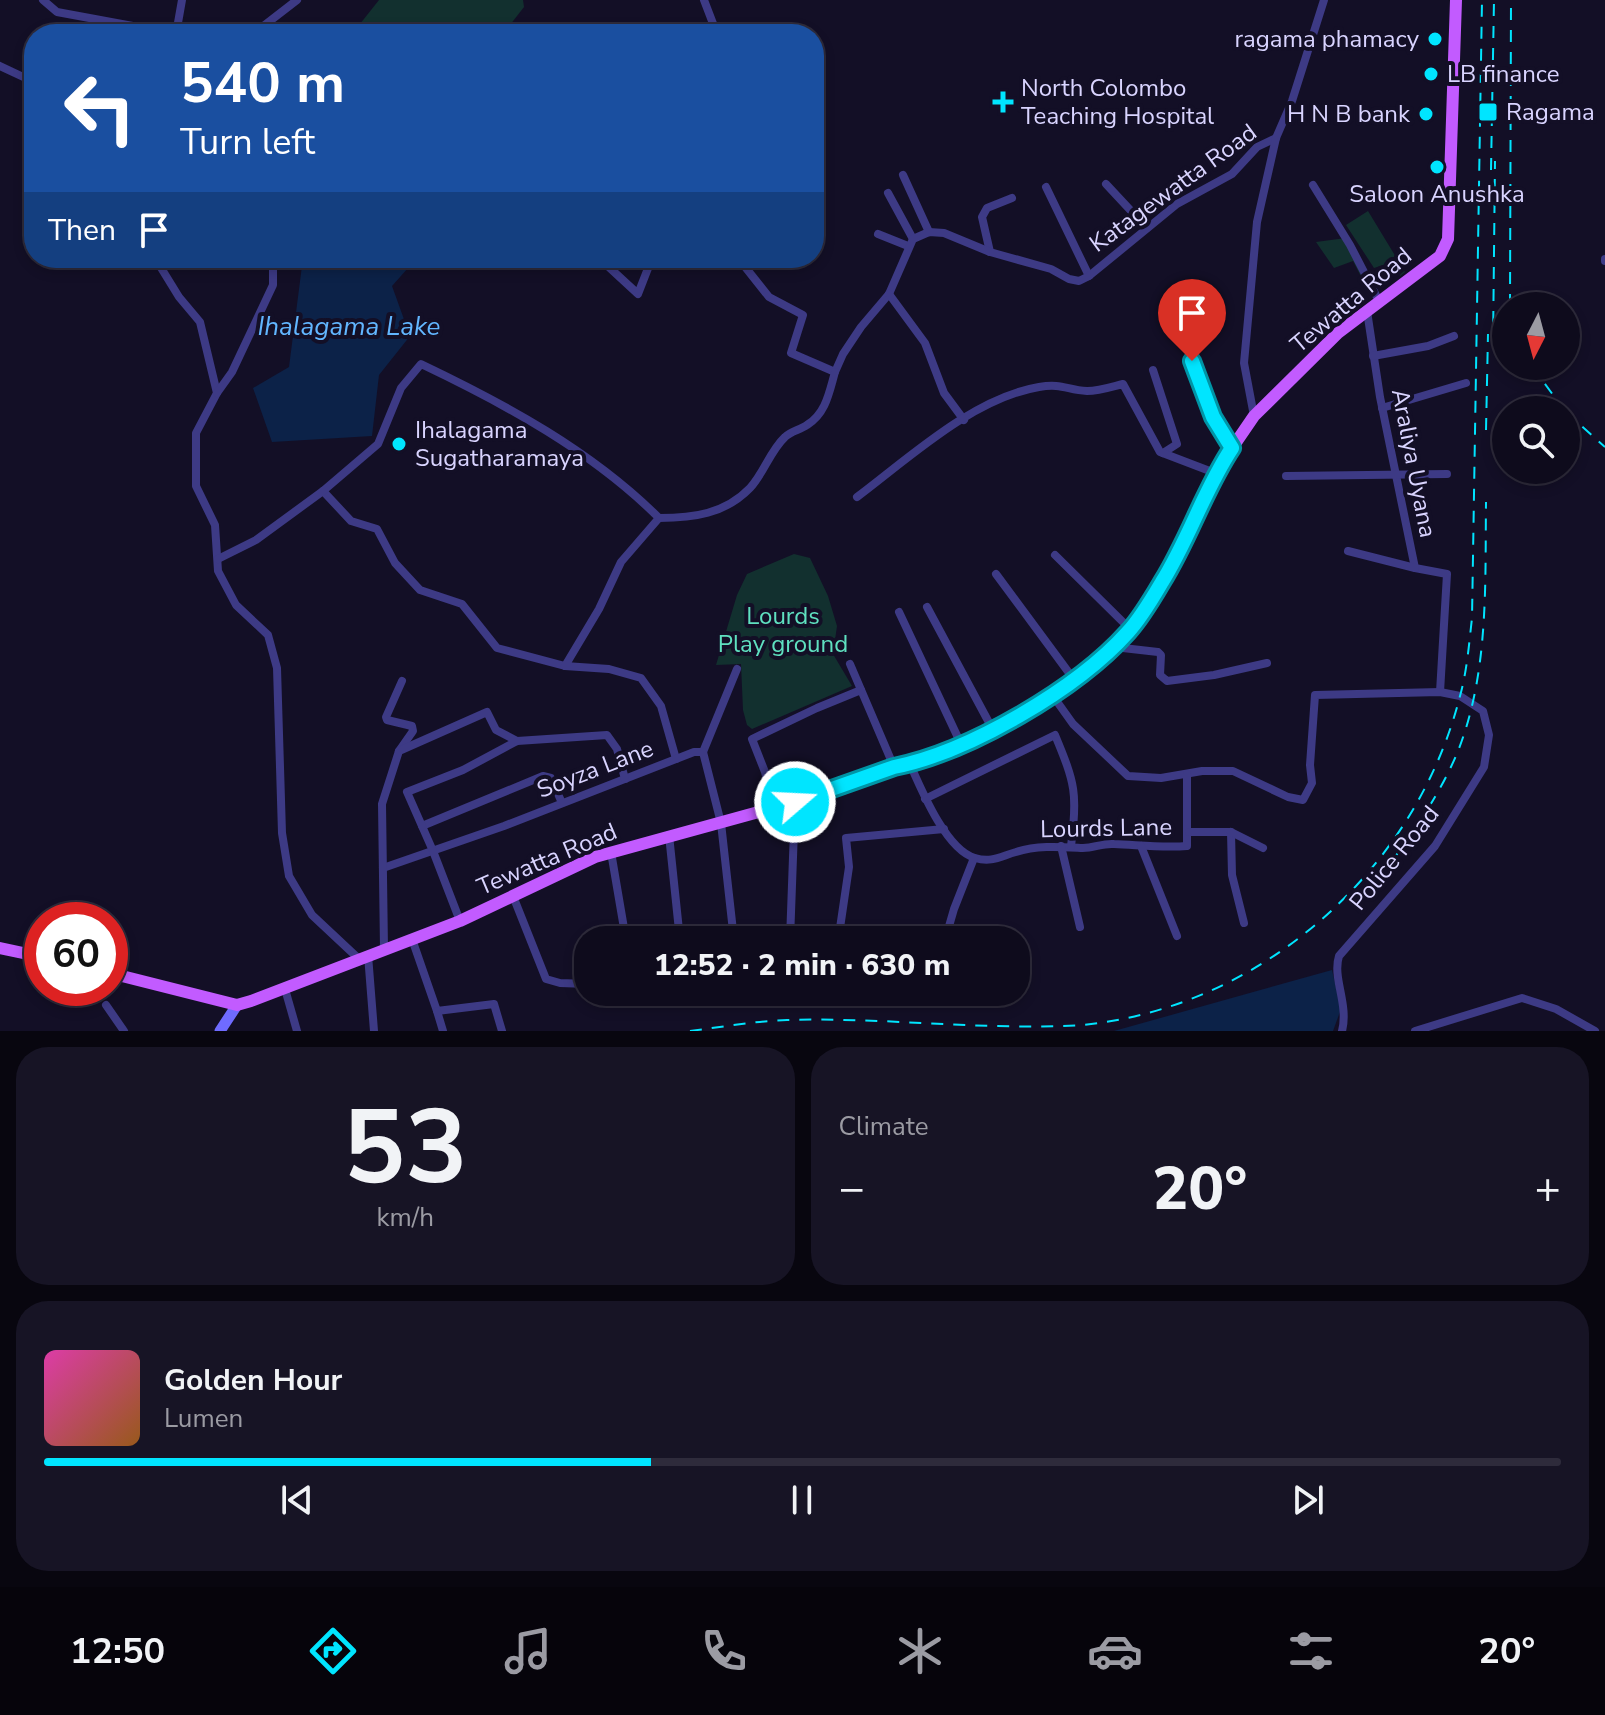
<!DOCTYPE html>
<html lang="en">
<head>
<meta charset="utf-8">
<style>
  :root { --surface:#0e0b1c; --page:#171425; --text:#f1f3f6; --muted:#9b9ba3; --line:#2e2b3b; --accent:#00e5ff }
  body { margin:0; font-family:"Nunito Sans",sans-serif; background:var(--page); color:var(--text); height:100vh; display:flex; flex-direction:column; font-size:30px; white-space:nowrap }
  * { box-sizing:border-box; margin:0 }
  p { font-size:26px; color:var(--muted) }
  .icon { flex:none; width:44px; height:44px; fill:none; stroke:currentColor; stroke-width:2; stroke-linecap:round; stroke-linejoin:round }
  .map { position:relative; height:1031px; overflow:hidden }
  .drawer { display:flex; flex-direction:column; gap:16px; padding:16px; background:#08060f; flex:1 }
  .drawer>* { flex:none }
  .guide { position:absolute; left:24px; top:24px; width:800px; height:244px; border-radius:32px; box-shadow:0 4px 12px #0003,0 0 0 2px var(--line); background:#1a4fa0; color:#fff; overflow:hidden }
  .needle { width:52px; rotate:186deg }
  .fabs { position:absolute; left:1492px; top:292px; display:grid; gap:16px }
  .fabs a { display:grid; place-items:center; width:88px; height:88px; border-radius:50%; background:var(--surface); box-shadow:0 4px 12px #0003,0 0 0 2px var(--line); font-size:40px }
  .speed { position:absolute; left:24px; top:902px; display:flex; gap:16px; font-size:40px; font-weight:700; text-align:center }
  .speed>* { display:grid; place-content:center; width:104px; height:104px; border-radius:50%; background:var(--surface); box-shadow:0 4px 12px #0003,0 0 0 2px var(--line); line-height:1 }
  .speed .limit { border:12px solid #d22; background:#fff; color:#111 }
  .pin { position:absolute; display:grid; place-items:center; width:68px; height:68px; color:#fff; margin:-82px -34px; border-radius:50% 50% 50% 0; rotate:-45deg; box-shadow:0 0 8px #0007 }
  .pin .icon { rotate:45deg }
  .me { position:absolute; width:88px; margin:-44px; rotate:71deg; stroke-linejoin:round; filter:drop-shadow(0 0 6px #0008) }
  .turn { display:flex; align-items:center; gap:28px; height:168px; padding:0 24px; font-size:36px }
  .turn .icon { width:104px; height:104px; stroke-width:2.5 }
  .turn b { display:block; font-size:56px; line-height:68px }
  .then { display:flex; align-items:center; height:76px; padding:0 24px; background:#0003; gap:16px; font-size:30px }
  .big { font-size:60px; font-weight:800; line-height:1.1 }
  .drawer .tile { flex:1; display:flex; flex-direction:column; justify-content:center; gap:12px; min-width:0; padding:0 28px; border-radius:32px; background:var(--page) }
  .drawer .dial { align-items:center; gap:0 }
  .dial b { font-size:104px; line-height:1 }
  .song { display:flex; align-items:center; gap:24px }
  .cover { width:96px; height:96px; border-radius:12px; background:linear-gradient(135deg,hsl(320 70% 55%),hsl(30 70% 35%)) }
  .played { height:8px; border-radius:4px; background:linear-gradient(90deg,var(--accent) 40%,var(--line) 40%) }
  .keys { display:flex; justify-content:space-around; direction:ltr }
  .heat { display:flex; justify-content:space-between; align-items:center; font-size:44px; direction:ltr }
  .drawer .tiles { flex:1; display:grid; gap:16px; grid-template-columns:1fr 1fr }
  .tile:last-child { grid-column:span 2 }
  .trip { position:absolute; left:574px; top:926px; width:456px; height:80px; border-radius:32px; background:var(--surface); box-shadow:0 4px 12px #0003,0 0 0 2px var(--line); font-weight:800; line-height:80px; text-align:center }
  .tab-bar { display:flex; height:128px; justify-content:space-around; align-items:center; background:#06040b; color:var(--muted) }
  .tab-bar .icon { width:56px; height:56px }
  .tab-bar .active { color:var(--accent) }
  .tab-bar b { font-size:36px; color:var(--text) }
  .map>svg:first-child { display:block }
  .green { fill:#12302f }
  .water { fill:#0c2248 }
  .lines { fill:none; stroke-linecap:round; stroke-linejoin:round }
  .street { stroke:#3d3a85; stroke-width:8 }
  .secondary { stroke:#6f6bff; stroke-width:11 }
  .primary { stroke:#c25bff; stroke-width:12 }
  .rail { stroke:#00e5ff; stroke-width:2; stroke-dasharray:12 10; stroke-linecap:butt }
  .route-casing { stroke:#0095a6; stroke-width:20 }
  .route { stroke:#00e5ff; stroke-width:14 }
  .poi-dot { fill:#00e5ff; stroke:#130f26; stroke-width:3 }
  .labels { text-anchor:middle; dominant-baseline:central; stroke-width:8; stroke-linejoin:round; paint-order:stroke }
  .poi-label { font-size:24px; fill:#d9d4ff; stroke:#130f26; text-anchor:start }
  .street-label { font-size:24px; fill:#d9d4ff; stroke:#130f26 }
  .park-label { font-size:24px; fill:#5fe0c0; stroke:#130f26 }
  .water-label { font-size:26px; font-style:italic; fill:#62b6ff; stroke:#130f26 }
</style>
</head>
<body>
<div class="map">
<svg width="1605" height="1031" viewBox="0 0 1605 1031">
  <rect width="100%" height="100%" fill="#130f26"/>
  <g class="green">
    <polygon points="379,0 523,0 524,7 503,34 352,34"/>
    <polygon points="1368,211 1405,272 1400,276 1392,262 1374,268 1346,225"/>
    <polygon points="1346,238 1374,294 1371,296 1353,261 1334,268 1316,242"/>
    <polygon points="794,554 810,558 828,596 837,626 833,654 852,686 752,729 747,725 743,710 741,664 716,665 737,595 747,574"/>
  </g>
  <g class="water">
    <polygon points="303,258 417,258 392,286 410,336 379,375 372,436 272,442 253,388 289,367"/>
    <polygon points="1332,970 1341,1009 1333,1031 1114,1031"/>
  </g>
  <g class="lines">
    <g class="street">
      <polyline points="43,0 57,12 176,34"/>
      <polyline points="704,0 717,34"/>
      <polyline points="176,34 182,0"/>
      <polyline points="253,34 297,0"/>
      <polyline points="0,66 34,82"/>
      <polyline points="903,175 929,232"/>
      <polyline points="1106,184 1147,228"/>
      <polyline points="1313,185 1350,245 1379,301"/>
      <polyline points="1046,187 1089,276"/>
      <polyline points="888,193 913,239"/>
      <polyline points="878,234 908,246"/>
      <polyline points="990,252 982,217 987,208 1012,198"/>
      <polyline points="155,258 179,297 200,322 217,393 196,433 196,486 215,525 218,571 236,605 268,635 277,668 282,833 289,876 312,915 359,959"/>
      <polyline points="599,258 638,294 652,258"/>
      <polyline points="738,258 769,297 803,315 791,353 835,372 843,354 861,327 889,294 913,239 929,232 944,233 990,252 1051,269 1069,279 1079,281 1089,276 1177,204 1232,174 1257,147 1276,138"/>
      <polyline points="1605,259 1605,261"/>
      <polyline points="889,294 925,343 944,393 964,420"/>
      <polyline points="1367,311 1380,397 1415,568 1447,574 1440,692"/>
      <polyline points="1373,356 1428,346 1454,336"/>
      <polyline points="1192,361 1213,417 1232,448"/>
      <polyline points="1153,370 1177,444 1163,453"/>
      <polyline points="217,393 232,372 273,285 273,258"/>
      <polyline points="1382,408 1466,383"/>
      <polyline points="1254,416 1244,363 1257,222 1276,138 1292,101 1324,0"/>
      <polyline points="1286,476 1447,474"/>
      <polyline points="323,491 351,521 377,529 395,563 420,590 462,604 497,648 565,666"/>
      <path d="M857 497C909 458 973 398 1039 387 1062 383 1067 390 1087 391 1099 391 1111 387 1123 384L1160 452 1215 473"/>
      <polyline points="659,518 621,562 599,609 565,666 609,669 641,678 661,706 676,759"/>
      <polyline points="1348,551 1415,568"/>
      <polyline points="1055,555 1131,630"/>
      <path d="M218 559 256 540 323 491 378 444 401 388 421 364C505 404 592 451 659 518 693 518 725 514 750 488 764 473 770 451 785 437 791 431 800 430 807 425 826 413 829 393 835 372"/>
      <polyline points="996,574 1075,681"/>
      <polyline points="927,607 993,730"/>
      <polyline points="899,612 961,744"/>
      <polyline points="1114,647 1158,652 1161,655 1160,675 1167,681 1214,675 1267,663"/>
      <polyline points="850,664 894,767"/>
      <path d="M1053 696 1073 724 1128 776 1161 778 1202 771H1233L1288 797 1303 800 1312 783 1310 765 1315 695 1440 692 1460 696 1483 711 1489 735 1484 767 1435 846 1339 956C1332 978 1349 1004 1342 1031"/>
      <polyline points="399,751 413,731 412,726 387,720 386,717 402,681"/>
      <polyline points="703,752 737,669"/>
      <path d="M910 764C921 789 946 850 975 858 992 863 1001 856 1016 852 1037 845 1062 847 1083 848 1094 848 1103 843 1114 844 1139 845 1162 848 1187 846V774"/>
      <path d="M925 799 1055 735C1075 783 1078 794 1071 846"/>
      <polyline points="774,808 765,772 752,739 817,708 861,690"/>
      <polyline points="422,826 543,776 551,778 562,803"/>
      <polyline points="1189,832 1231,832 1232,875 1244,923"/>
      <polyline points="1231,832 1263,848"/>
      <polyline points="669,835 680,940"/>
      <polyline points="1061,846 1080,927"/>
      <polyline points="1141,846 1177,936"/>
      <polyline points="611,852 626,940"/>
      <polyline points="383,868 504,826 694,752 703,752 721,823 734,940"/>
      <polyline points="513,896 546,979 560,983 588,984"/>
      <polyline points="460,921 433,851 407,792 463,770 517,741 607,735 617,749 625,779"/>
      <polyline points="840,928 849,867 846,838 944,829"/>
      <polyline points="412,939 437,1011 494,1004 502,1031"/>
      <polyline points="790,940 795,802"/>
      <polyline points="945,940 954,909 974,858"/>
      <polyline points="384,949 382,804 399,751 487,712 496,730 517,741"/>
      <polyline points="368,955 374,1031"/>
      <polyline points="285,989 297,1031"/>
      <polyline points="684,992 684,993"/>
      <polyline points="106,1005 124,1031"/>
      <polyline points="437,1011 443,1031"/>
      <polyline points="1415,1031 1522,998 1556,1009 1595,1031"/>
    </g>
    <polyline class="secondary" points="220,1031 237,1005"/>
    <g class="primary">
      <polyline points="0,948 42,957"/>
      <polyline points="110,973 237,1005 251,1001 460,921 595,857 795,802 930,756 993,730 1057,694 1075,681 1131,630 1163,580 1194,522 1215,473 1254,416 1338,333 1440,256 1448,239 1456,0"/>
    </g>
    <g class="rail">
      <polyline points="1491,170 1494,0"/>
      <polyline points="1510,306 1511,0"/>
      <polyline points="1493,345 1495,161"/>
      <polyline points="1532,366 1564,410"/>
      <polyline points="1566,412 1605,447"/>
      <polyline points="1486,430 1488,334"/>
      <path d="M1392 861C1417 827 1442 790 1458 751 1489 672 1485 585 1486 502"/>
      <path d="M690 1031C722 1027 755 1021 787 1020 885 1017 985 1031 1083 1025 1262 1007 1416 870 1460 696 1467 671 1469 644 1472 618L1482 0"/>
    </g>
  </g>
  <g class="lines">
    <defs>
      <path id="route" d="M795 802 894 767C969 752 1077 689 1128 632 1141 618 1152 599 1162 582 1189 539 1204 490 1232 448L1213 417 1192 361"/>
    </defs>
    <use href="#route" class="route-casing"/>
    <use href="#route" class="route"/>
  </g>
  <g class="poi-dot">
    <circle cx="1435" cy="39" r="8"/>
    <circle cx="1431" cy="74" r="8"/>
    <path d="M999 90h8v8h8v8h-8v8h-8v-8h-8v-8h8z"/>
    <rect x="1478" y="102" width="20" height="20" rx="4"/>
    <circle cx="1426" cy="114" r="8"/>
    <circle cx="1437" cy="167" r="8"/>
    <circle cx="399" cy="444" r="8"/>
  </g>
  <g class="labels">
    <g class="poi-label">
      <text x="1419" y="39" text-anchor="end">ragama phamacy</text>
      <text x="1447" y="74">LB finance</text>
      <text x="1021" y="88">North Colombo<tspan x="1021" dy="28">Teaching Hospital</tspan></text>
      <text x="1506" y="112">Ragama</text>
      <text x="1410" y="114" text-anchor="end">H N B bank</text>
      <text x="1437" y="194" text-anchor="middle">Saloon Anushka</text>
      <text x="415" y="430">Ihalagama<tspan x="415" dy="28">Sugatharamaya</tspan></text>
    </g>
    <g class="street-label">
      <text transform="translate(1173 188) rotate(-36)">Katagewatta Road</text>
      <text transform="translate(1351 300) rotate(-40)">Tewatta Road</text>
      <text transform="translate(1414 463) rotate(79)">Araliya Uyana</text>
      <text transform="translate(595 769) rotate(-21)">Soyza Lane</text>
      <text transform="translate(1106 828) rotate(-1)">Lourds Lane</text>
      <text transform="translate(1394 858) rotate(-51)">Police Road</text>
      <text transform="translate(547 859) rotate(-23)">Tewatta Road</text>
    </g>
    <g class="park-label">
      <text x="783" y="616">Lourds<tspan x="783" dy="28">Play ground</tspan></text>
    </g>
    <g class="water-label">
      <text x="349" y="326">Ihalagama Lake</text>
    </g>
  </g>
</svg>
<div class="fabs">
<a><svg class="needle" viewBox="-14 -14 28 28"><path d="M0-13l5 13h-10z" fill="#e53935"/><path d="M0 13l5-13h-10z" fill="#9b9ba3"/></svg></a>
<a><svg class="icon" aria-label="search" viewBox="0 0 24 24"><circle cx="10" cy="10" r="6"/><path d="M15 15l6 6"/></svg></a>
</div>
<div class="speed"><div class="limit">60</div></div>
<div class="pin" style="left:1192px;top:361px;background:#d93025"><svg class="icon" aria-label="arrive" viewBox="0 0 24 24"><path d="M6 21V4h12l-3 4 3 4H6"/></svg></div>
<svg class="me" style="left:795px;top:802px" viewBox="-20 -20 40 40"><circle r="17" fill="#00e5ff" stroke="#fff" stroke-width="3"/><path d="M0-11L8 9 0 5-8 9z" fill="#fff"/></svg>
<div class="trip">12:52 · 2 min · 630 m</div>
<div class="guide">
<div class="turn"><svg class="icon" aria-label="left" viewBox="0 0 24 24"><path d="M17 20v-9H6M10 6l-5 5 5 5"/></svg><div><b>540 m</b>Turn left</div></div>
<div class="then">Then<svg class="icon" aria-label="arrive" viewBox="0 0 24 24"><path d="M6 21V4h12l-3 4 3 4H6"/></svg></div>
</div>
</div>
<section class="drawer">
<div class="tiles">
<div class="tile dial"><b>53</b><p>km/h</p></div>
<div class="tile"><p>Climate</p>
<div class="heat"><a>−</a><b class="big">20°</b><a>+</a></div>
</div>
<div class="tile">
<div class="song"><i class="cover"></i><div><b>Golden Hour</b><p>Lumen</p></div></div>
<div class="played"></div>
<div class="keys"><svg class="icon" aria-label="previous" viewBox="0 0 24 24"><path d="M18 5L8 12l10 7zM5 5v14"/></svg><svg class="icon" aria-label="pause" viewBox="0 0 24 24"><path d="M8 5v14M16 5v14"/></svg><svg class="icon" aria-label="next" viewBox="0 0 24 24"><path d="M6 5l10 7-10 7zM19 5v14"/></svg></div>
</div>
</div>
</section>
<nav class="tab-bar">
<b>12:50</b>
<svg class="icon active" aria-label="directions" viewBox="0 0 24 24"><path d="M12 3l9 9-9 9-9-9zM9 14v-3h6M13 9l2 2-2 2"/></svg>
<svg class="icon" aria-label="music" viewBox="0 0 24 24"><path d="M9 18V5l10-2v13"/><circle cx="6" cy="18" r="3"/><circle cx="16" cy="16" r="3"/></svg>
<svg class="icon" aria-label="phone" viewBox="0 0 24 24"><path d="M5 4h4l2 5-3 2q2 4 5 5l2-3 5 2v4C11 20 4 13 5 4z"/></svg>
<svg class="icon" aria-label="climate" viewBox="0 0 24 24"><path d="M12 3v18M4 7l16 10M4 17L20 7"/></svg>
<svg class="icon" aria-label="car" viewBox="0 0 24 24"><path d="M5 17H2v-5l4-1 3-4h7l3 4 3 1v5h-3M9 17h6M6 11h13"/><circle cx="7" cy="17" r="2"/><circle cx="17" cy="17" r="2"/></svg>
<svg class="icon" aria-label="filters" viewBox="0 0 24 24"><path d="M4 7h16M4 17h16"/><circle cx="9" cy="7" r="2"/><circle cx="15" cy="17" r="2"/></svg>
<b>20°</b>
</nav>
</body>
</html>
